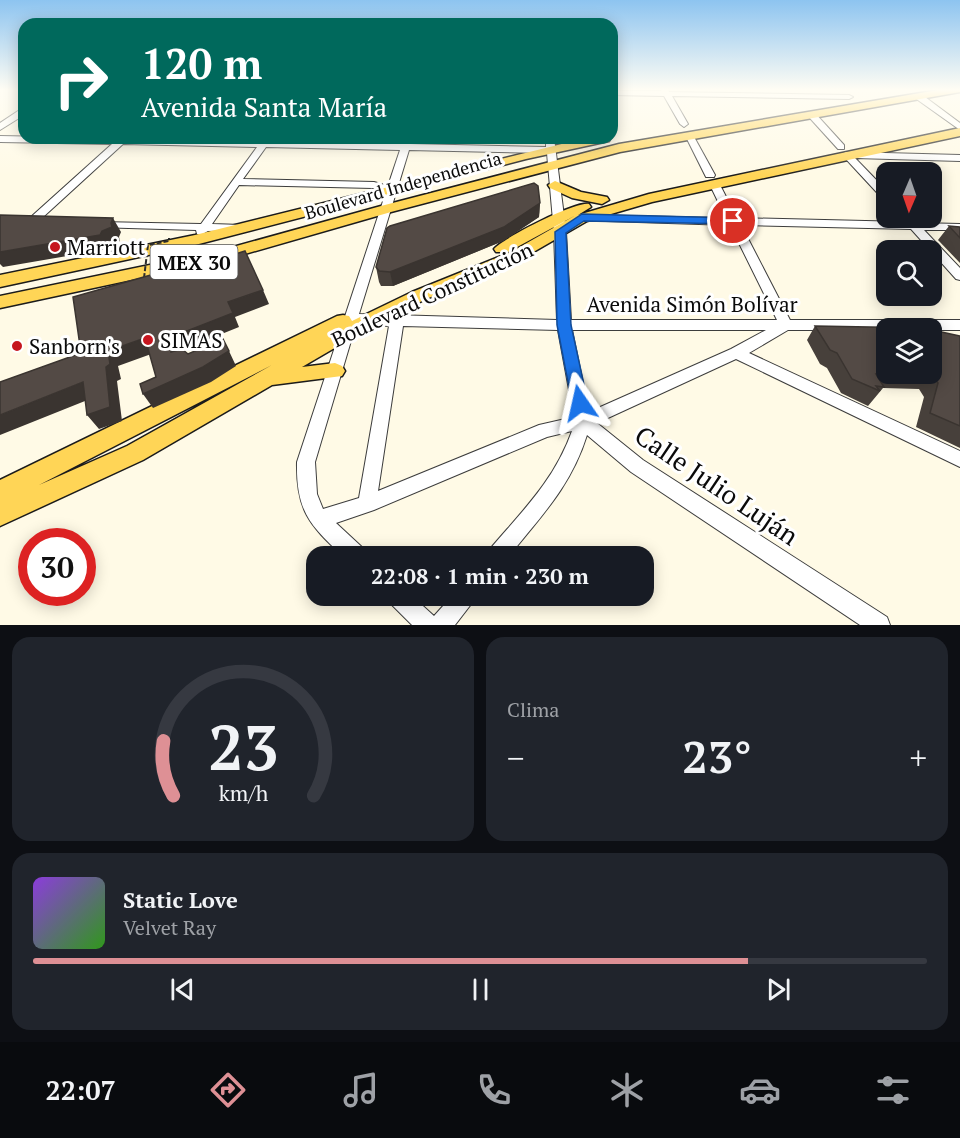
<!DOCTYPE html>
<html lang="es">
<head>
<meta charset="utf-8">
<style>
  :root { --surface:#171b24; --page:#20242c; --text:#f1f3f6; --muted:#9ea1a6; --line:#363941; --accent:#de9095 }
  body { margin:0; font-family:"PT Serif",serif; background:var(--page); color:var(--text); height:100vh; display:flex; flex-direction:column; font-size:22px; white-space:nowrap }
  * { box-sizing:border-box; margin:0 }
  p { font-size:20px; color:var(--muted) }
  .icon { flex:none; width:33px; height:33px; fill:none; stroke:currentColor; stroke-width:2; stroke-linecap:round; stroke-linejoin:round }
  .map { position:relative; height:625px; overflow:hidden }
  .details { display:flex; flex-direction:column; gap:12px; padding:12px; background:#0d0f14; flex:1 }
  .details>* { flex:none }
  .banner { position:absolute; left:18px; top:18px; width:600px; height:126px; border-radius:18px; box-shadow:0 3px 15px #0003; background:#00695c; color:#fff; overflow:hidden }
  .needle { width:39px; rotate:182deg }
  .tools { position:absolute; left:876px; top:162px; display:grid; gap:12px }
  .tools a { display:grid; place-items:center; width:66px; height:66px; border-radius:12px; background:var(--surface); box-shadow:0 3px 15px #0003; font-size:30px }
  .speed { position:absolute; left:18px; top:528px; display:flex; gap:12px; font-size:30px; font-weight:700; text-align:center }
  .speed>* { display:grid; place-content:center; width:78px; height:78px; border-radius:50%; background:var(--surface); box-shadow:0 3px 15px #0003; line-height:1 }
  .speed .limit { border:9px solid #d22; background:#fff; color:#111 }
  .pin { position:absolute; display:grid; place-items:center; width:51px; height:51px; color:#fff; margin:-26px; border:3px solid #fff; border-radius:50%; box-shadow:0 2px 6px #0007 }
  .me { position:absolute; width:66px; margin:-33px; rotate:349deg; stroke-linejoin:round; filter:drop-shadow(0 0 4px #0008) }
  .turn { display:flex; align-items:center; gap:21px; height:126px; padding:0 24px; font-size:27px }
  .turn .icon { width:78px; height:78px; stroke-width:2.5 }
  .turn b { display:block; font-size:42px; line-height:51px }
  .big { font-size:45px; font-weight:700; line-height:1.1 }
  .details .card { flex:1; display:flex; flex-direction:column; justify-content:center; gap:9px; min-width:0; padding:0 21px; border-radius:18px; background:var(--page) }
  .details .dial { align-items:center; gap:0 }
  .dial svg { height:156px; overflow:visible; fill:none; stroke:var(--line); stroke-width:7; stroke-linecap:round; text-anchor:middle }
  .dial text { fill:var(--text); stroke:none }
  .song { display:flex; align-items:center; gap:18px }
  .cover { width:72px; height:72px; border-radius:9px; background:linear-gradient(135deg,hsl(270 70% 55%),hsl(110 70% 35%)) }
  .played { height:6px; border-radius:3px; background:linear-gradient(90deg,var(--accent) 80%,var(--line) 80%) }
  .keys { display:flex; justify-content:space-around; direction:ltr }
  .heat { display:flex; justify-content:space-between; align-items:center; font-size:33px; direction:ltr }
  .details .tiles { flex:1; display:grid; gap:12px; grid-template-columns:1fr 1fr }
  .card:last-child { grid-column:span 2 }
  .trip { position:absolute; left:306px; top:546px; width:348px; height:60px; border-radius:18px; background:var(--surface); box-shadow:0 3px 15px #0003; font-weight:700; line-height:60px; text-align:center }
  .tabs { display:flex; height:96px; justify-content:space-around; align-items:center; background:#090b0e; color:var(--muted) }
  .tabs .icon { width:42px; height:42px }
  .tabs .on { color:var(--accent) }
  .tabs b { font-size:27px; color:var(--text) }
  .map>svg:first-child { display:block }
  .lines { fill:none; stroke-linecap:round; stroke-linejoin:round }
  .minor-casing { stroke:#3d3d3d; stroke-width:2 }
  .major-casing { stroke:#1b1b1b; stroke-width:3 }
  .minor { fill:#fff; fill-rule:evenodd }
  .major { fill:#ffd556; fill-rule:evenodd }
  .path-bridge { stroke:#2c2c2c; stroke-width:2; stroke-dasharray:5 2; stroke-linecap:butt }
  .wall { fill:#47403b }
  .shaded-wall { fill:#3a3430 }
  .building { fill:#534a45; stroke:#3a3430; stroke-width:1.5 }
  .route { fill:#1a73e8; stroke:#114b97; stroke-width:1.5 }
  .poi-dot { fill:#c6161f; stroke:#fff; stroke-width:2 }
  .labels { text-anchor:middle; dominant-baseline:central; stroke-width:6; stroke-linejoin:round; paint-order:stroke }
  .far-street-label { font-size:18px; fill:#0a0a0a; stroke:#fff }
  .shield { fill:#fff; stroke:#545454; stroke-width:1.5 }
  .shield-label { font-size:20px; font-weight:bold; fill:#0a0a0a }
  .poi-label { font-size:21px; fill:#0a0a0a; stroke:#fff; text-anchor:start }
  .street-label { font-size:21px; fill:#0a0a0a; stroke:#fff }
  .near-street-label { font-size:26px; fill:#0a0a0a; stroke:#fff }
</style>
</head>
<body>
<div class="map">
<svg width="960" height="625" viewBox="0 0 960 625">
  <rect width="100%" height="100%" fill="#fffae6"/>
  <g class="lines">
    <defs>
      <g id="minor">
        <polygon points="660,89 668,89 669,92 849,95 853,97 849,99 672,96 688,124 684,127 680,124 664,96 612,95 612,91 662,91"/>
        <polygon points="915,94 921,94 960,123 960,130 915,98"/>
        <polygon points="21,109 24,109 24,115 0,130 0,123"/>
        <polygon points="808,112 814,112 844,145 844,149 838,149 808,116"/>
        <polygon points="686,133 693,135 715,175 714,177 706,177 685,135"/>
        <path d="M0 136 260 141 263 138H269V142L401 144 404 139 407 138 412 141 410 144 546 147V138H554L566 232 571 320H777L730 225 575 220V216L579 215 726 218 710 185 715 182 720 185 737 218 907 222 912 220 918 223 960 224V230H924L960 268V280L956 279 911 229 741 225 790 320H960V330H788L749 353 960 451V467L736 359 597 423 643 460 887 617 890 625H860L631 472 587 435C571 486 542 515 509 556H487L490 549C523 510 554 481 572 431L547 437 374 510 336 523 364 549 367 556H343C309 525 296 510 297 462L386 192 373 188 239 185 212 224 242 225 246 226V230L208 231 201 235 197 234 196 230 95 227 93 225 99 222 201 224 257 147 123 144 30 229 26 230 20 227 22 225 112 144 0 142ZM266 147 400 150 388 186 374 182 243 179ZM409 150 547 153 554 232 557 320 359 314ZM356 324 389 326 359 498 323 509 317 494 315 462ZM403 326 558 330 574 417 539 425 378 491ZM572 330H766L731 349 589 412Z"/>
        <polygon points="847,152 960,155 960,161 855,158 886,190 886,199 882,198 844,157 844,153"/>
        <polygon points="387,596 412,596 434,616 452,596 475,596 472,603 455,625 412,625 390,603"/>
      </g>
      <g id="major">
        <polygon points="944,89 960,89 960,92 620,152 391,212 224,260 0,308 0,296 222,250 381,206 619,144"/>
        <path d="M960 128V136L652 202 587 221 523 258 424 300 374 325 302 367 335 363 342 366 345 371 342 376 272 385 143 460 0 526V480L337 316 343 315 349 316 352 321 412 292 511 252 576 215 508 252H496L494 249C503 238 576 201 589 204L591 207 578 215 649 194ZM272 365 127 446 39 485Z"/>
        <polygon points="586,138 611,138 609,141 526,159 195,245 0,287 0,275 195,235"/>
        <polygon points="555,181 581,192 607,197 609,200 602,204 572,198 550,188 548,185"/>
      </g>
    </defs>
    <use href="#minor" class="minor-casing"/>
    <use href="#major" class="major-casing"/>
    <use href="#minor" class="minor"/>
    <use href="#major" class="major"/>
    <polyline class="path-bridge" points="144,278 148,245 169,241 169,238"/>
  </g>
  <g class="wall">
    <polygon points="540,203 539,217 503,241 393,286 381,286 379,282 376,267"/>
    <polygon points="949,226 960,227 960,263 938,240"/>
    <polygon points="815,326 960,336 960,448 916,427 924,397 919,389 883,388 868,406 841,393 827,368 820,364 807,340"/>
  </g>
  <g class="shaded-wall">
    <polygon points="540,203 539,217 503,241 393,286 390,272"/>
    <polygon points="113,218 121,232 119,237 120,241 111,245 108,249 3,267 0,264 0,252 102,231 111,223"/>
    <polygon points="263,290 269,304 235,317 239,327 177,352 171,352 169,338 228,302"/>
    <polygon points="145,338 154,353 118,366 121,379 117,381 122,421 99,429 87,415 108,351"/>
    <polygon points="229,351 236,366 211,382 153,408 143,394"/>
    <polygon points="83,382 95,397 0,435 0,415"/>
  </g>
  <g class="building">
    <polygon points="534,183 538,186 540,203 504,227 390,272 379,271 376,267 387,228 390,226"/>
    <polygon points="0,215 113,218 111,223 112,227 102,231 100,235 0,252"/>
    <polygon points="949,226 960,227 960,238"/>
    <polygon points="245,251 263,290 228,302 233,313 169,338 171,352 182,349 188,354 223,339 229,351 203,367 143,394 140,384 156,377 145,338 108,351 110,364 106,367 110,407 87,415 83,382 0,415 0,382 81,353 73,297 158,273 159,276 194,267"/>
    <polygon points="815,326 926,328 886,328 886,374 932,374 932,330 960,336 960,426 930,413 938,383 932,375 876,374 884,387 876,386 880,391 852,379 837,353 830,350"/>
  </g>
  <linearGradient id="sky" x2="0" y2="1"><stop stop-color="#8dc4f0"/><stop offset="0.51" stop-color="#fffdf4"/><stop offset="1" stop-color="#fffdf4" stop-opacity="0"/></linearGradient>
  <rect width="960" height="176" fill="url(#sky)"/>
  <polygon class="route" points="582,214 733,218 739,221 733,224 584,221 566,233 571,325 588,403 585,408 580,409 574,408 572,403 557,325 555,232"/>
  <g class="poi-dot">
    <circle cx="55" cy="247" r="6"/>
    <circle cx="148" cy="340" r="6"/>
    <circle cx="17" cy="346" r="6"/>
  </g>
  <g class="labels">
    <g class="far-street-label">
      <text transform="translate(403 185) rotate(-16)">Boulevard Independencia</text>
    </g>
    <rect class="shield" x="150.5" y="245" width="87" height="34" rx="4.5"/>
    <g class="shield-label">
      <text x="194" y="262">MEX 30</text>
    </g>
    <g class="poi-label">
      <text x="67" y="247">Marriott</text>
      <text x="160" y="340">SIMAS</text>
      <text x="29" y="346">Sanborn's</text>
    </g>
    <g class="street-label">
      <text transform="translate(432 294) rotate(-25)">Boulevard Constitución</text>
      <text x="692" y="304">Avenida Simón Bolívar</text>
    </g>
    <g class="near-street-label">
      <text transform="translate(717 485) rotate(34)">Calle Julio Luján</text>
    </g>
  </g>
</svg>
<div class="tools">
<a><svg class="needle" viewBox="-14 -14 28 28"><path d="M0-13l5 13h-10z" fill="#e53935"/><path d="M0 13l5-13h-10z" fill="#9ea1a6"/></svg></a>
<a><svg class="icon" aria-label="search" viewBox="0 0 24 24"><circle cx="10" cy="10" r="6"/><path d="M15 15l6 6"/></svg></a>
<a><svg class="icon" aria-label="layers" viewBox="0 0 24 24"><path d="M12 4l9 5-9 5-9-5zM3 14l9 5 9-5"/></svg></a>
</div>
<div class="speed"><div class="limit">30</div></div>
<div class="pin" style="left:733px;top:221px;background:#d93025"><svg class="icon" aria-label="arrive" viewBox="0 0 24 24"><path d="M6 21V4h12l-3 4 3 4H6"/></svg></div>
<svg class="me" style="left:580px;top:403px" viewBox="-20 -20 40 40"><path d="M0-17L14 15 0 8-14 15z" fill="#1a73e8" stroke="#fff" stroke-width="4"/></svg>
<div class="trip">22:08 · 1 min · 230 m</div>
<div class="banner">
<div class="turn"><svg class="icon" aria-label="right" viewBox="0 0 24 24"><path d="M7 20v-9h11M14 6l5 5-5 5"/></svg><div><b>120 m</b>Avenida Santa María</div></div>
</div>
</div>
<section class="details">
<div class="tiles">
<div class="card dial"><svg viewBox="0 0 100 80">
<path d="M14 69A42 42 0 1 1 86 69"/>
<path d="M14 69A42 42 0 0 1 9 41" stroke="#de9095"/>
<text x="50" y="56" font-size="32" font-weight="700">23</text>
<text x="50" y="72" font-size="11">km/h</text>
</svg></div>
<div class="card"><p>Clima</p>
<div class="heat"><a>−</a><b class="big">23°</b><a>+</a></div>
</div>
<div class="card">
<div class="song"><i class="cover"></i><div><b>Static Love</b><p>Velvet Ray</p></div></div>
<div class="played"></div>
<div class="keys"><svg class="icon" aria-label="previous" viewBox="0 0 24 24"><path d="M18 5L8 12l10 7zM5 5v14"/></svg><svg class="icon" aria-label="pause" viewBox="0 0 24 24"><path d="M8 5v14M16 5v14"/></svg><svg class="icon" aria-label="next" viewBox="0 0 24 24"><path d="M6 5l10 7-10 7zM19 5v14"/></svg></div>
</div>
</div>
</section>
<nav class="tabs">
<b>22:07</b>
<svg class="icon on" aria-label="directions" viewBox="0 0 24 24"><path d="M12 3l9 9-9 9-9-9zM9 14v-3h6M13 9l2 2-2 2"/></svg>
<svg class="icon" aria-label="music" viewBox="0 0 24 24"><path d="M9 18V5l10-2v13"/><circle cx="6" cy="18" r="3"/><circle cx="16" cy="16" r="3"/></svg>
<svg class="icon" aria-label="phone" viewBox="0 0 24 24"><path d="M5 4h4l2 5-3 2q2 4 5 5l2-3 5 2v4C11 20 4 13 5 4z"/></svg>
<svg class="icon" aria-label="climate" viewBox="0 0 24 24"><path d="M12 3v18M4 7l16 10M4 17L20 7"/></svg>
<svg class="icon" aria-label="car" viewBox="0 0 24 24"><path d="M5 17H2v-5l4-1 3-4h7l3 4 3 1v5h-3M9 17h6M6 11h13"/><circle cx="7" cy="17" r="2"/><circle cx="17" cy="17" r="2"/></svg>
<svg class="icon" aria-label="filters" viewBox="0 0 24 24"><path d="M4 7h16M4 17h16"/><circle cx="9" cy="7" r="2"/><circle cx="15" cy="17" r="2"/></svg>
</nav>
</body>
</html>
